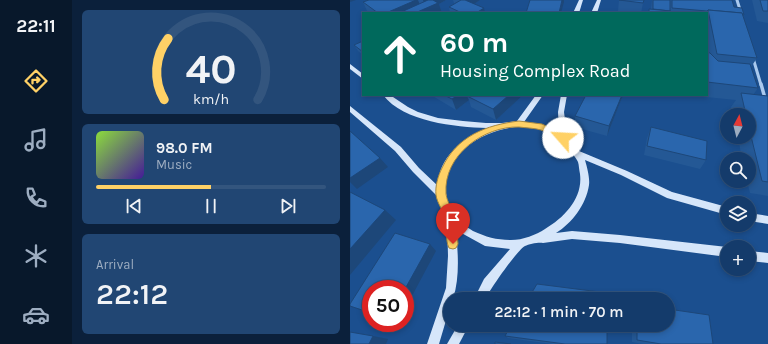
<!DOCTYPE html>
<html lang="en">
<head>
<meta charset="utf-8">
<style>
  :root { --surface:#143b6b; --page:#214673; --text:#f1f3f6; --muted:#9dadc1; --line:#33557e; --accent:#ffd166 }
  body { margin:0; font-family:Karla,sans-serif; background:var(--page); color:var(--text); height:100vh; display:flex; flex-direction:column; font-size:15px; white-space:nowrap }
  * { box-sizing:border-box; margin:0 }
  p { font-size:13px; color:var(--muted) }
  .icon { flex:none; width:22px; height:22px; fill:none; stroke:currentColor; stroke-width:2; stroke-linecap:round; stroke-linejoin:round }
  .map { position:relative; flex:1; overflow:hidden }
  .sheet { display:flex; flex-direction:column; gap:10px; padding:10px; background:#0b203b; width:278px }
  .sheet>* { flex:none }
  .top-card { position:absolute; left:12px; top:12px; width:346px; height:84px; border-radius:0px; box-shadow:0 2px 6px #0003,0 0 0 1px var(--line); background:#00695c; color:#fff; overflow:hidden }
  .needle { width:26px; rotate:7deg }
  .fabs { position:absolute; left:370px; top:108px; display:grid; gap:8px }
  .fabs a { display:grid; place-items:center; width:36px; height:36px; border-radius:50%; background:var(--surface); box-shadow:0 2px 6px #0003,0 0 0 1px var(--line); font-size:20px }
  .speed { position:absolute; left:12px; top:280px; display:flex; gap:8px; font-size:20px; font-weight:700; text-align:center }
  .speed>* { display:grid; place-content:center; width:52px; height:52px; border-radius:50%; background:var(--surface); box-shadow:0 2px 6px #0003,0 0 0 1px var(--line); line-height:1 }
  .speed .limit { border:6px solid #d22; background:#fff; color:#111 }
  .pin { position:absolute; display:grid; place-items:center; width:34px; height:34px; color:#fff; margin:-41px -17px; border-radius:50% 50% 50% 0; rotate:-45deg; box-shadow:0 0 4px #0007 }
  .pin .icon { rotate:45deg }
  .me { position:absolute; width:44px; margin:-22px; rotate:296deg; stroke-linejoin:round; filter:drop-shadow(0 0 3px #0008) }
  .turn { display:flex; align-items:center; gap:14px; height:84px; padding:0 12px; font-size:18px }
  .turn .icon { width:52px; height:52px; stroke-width:2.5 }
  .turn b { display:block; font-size:28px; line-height:34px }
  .big { font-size:30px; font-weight:600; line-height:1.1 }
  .sheet .card { flex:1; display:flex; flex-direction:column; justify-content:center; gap:6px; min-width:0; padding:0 14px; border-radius:6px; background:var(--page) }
  .sheet .dial { align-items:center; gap:0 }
  .dial svg { height:104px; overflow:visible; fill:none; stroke:var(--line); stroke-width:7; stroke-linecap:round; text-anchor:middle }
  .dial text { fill:var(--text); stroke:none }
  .song { display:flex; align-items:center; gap:12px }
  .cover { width:48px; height:48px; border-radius:6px; background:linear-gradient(135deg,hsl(90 70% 55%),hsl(260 70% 35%)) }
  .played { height:4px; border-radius:2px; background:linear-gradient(90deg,var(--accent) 50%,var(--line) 50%) }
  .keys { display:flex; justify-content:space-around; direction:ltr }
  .trip { position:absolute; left:93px; top:292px; width:232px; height:40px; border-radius:20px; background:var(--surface); box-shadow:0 2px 6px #0003,0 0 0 1px var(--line); font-weight:600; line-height:40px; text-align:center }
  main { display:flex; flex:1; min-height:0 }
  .dock { display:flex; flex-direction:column; width:72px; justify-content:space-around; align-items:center; background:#08182b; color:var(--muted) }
  .dock .icon { width:28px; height:28px }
  .dock .on { color:var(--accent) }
  .dock b { font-size:18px; color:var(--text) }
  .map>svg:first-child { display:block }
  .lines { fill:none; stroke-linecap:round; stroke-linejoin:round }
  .street-far1 { stroke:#a9c9ee; stroke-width:3 }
  .street { stroke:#a9c9ee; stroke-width:3.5 }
  .secondary { fill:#d6e6fa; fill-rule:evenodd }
  .wall { fill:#245895 }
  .shaded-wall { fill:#1d4779 }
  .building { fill:#2a66ad; stroke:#1d4779 }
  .route { fill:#ffd166; stroke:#a68842 }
</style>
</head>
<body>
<main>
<nav class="dock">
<b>22:11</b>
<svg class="icon on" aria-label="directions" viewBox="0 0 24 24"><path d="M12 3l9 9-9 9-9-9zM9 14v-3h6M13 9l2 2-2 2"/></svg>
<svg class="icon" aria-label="music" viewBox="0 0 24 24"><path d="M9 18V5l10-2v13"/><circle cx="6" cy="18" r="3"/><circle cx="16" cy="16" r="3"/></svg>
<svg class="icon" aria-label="phone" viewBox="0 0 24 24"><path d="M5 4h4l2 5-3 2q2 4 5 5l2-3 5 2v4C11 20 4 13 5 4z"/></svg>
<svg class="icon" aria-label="climate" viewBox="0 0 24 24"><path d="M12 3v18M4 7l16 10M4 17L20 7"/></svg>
<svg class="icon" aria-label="car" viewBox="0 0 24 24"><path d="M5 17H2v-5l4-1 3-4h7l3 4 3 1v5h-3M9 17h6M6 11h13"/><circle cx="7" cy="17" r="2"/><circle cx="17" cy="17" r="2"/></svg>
</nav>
<section class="sheet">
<div class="card dial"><svg viewBox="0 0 100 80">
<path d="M14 69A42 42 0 1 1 86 69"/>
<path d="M14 69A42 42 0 0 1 17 22" stroke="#ffd166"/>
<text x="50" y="56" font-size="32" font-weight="700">40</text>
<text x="50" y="72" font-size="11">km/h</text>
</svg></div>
<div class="card">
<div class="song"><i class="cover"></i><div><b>98.0 FM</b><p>Music</p></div></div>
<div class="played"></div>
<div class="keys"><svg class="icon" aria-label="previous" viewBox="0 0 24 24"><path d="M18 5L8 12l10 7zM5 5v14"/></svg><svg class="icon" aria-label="pause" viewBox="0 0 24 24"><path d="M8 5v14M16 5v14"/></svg><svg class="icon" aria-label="next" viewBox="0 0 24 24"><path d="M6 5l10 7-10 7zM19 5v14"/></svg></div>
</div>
<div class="card"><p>Arrival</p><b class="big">22:12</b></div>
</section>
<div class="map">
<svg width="418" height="344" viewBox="0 0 418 344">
  <rect width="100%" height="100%" fill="#1b4f8f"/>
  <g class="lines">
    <g class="street-far1">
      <polyline points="387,0 391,13"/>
      <polyline points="403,58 411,85"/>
    </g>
    <polyline class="street" points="411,84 418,109"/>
    <g class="secondary">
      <polygon points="229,0 233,0 229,13 223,13"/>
      <polygon points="247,0 251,0 247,13 241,13"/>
      <polygon points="0,64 13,74 13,79 0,69"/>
      <path d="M33 95H40L58 107 68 112 88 118 113 121 136 123H152L167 121 186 95H193L174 122 192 125 209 131 208 112 211 95H217L214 112 217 136 229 151 277 171 322 192 377 207V215L317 198 271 175 235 160C237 167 240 178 239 185 236 205 222 223 206 233L222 231 270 235 377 247V257L270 243 222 239 193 243C189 242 179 244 175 246 167 250 140 290 135 299H124L134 279 160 249 135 246 106 230C108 253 110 277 103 299H100V307L89 344H77L96 288 98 256 97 219 91 208 89 198 63 172 45 151 0 112V106L51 147 69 168 88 186C88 157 113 139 137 128 105 127 54 122 33 95ZM165 127C187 126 206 132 219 150 221 153 226 157 228 162 229 165 229 170 230 174 233 198 215 217 195 229 186 235 173 240 161 240 147 240 136 237 123 231 108 222 98 211 96 193 93 154 131 131 165 127Z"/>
      <polygon points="399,213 418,216 418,224 399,221"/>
      <polygon points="399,251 418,253 418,263 399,261"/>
      <polygon points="108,325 119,325 109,344 97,344"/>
    </g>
  </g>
  <g class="wall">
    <polygon points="19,0 96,0 89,4 92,13 18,13 13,2"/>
    <polygon points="103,0 130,0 124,4 135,13 100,13 99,7 105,3 104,3"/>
    <polygon points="269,0 293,3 291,13 268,11"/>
    <polygon points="302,0 382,0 384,7 394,15 393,17 407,58 401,67 408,88 403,95 418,96 418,196 400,193 397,181 399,181 399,159 392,159 388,137 399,137 399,115 383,115 381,107 386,100 336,95 357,95 357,13 298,13 299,9 301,9"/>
    <polygon points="402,0 418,0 418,23 407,21"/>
    <polygon points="13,41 13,55 8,51 4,45"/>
    <polygon points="81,95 173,95 146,120 121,107 119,100 106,110"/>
    <polygon points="273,95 257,136 225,127 225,116"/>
    <polygon points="301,127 356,160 350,169 294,155 297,138"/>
    <polygon points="282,325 318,325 363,344 293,344 282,342"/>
    <polygon points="155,336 257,344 202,344 158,338"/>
  </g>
  <g class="shaded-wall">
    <polygon points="0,0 6,0 0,2"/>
    <polygon points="66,0 68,0 72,10 65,13 36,13"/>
    <polygon points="73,0 96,0 89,4 92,13 65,13 76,8"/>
    <polygon points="116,0 130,0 118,8"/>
    <polygon points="212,0 214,0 214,2 211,13 209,13"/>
    <polygon points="134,8 135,13 126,13"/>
    <polygon points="108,95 125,95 117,96 119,100 106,110 102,99"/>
    <polygon points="159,95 173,95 146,120 143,109"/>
    <polygon points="272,95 273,95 257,136 259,126"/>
    <polygon points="30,158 38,167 7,189 0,182 0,178"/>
    <polygon points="35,210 46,220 0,275 0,249"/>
    <polygon points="80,244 86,251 55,309 55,289"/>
    <polygon points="23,336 38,339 36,344 19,344"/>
  </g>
  <g class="building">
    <polygon points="19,0 66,0 36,13 28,13 13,2"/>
    <polygon points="78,0 83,0 88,3 65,13 49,13"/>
    <polygon points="111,0 115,0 134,8 126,13 112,13 99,7"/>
    <polygon points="180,0 212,0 209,13 176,13"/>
    <polygon points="269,0 294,0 293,3"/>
    <polygon points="303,0 320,0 320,11 303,9"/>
    <polygon points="322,0 382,0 384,7 392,8 394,15 392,15 392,13 358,10 357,11 322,8"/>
    <polygon points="410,0 418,0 418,11 413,11"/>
    <polygon points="299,9 321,11 321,13 299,13"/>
    <polygon points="358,10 392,13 407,58 367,54"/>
    <polygon points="13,41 13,52 4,45"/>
    <polygon points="357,52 360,53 368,61 400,64 408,88 357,82"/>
    <polygon points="391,93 418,96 418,182 412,181 399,128 399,115 396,115"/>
    <polygon points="94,95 108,95 102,99"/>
    <polygon points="119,95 159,95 143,109 117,96"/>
    <polygon points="236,95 272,95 259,126 225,116"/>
    <polygon points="301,127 357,141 356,160 297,146"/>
    <polygon points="0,131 30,158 0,178"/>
    <polygon points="0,192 35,210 0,249"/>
    <polygon points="45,233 80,244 55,289 21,289 21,313 0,306 0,304"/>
    <polygon points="187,284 258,293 258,299 178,299"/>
    <polygon points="318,309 359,315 363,344 311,344 287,340 287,325 318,325"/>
    <polygon points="161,325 257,325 257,344 215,344 155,336"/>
    <polygon points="0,332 23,336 19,344 0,344"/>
    <polygon points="145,342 161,344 145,344"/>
  </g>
  <path class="route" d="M169 121 192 124 216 135 217 138 213 141C205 138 199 133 191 130 185 128 176 128 169 127 134 126 93 155 96 194 97 203 104 211 106 220 108 227 107 236 108 244L106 248 103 249 99 248C95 239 97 229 96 220 94 212 87 203 86 195 85 186 88 176 92 168 107 136 136 125 169 121Z"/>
</svg>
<div class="fabs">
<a><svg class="needle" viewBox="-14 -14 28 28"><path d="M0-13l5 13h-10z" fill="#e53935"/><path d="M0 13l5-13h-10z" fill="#9dadc1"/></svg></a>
<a><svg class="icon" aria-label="search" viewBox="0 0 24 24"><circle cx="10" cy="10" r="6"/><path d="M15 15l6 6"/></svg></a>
<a><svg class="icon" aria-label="layers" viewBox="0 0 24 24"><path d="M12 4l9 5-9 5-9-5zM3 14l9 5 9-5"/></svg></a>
<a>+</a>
</div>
<div class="speed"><div class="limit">50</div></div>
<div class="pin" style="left:103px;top:244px;background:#d93025"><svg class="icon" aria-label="arrive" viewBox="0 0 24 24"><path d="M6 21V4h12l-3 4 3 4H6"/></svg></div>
<svg class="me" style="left:213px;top:138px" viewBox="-20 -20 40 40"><circle r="19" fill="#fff"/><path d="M0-13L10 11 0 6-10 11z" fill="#ffd166"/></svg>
<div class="trip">22:12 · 1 min · 70 m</div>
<div class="top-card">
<div class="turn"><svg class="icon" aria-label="ahead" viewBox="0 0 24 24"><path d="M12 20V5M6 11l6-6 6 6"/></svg><div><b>60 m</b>Housing Complex Road</div></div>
</div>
</div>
</main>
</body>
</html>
